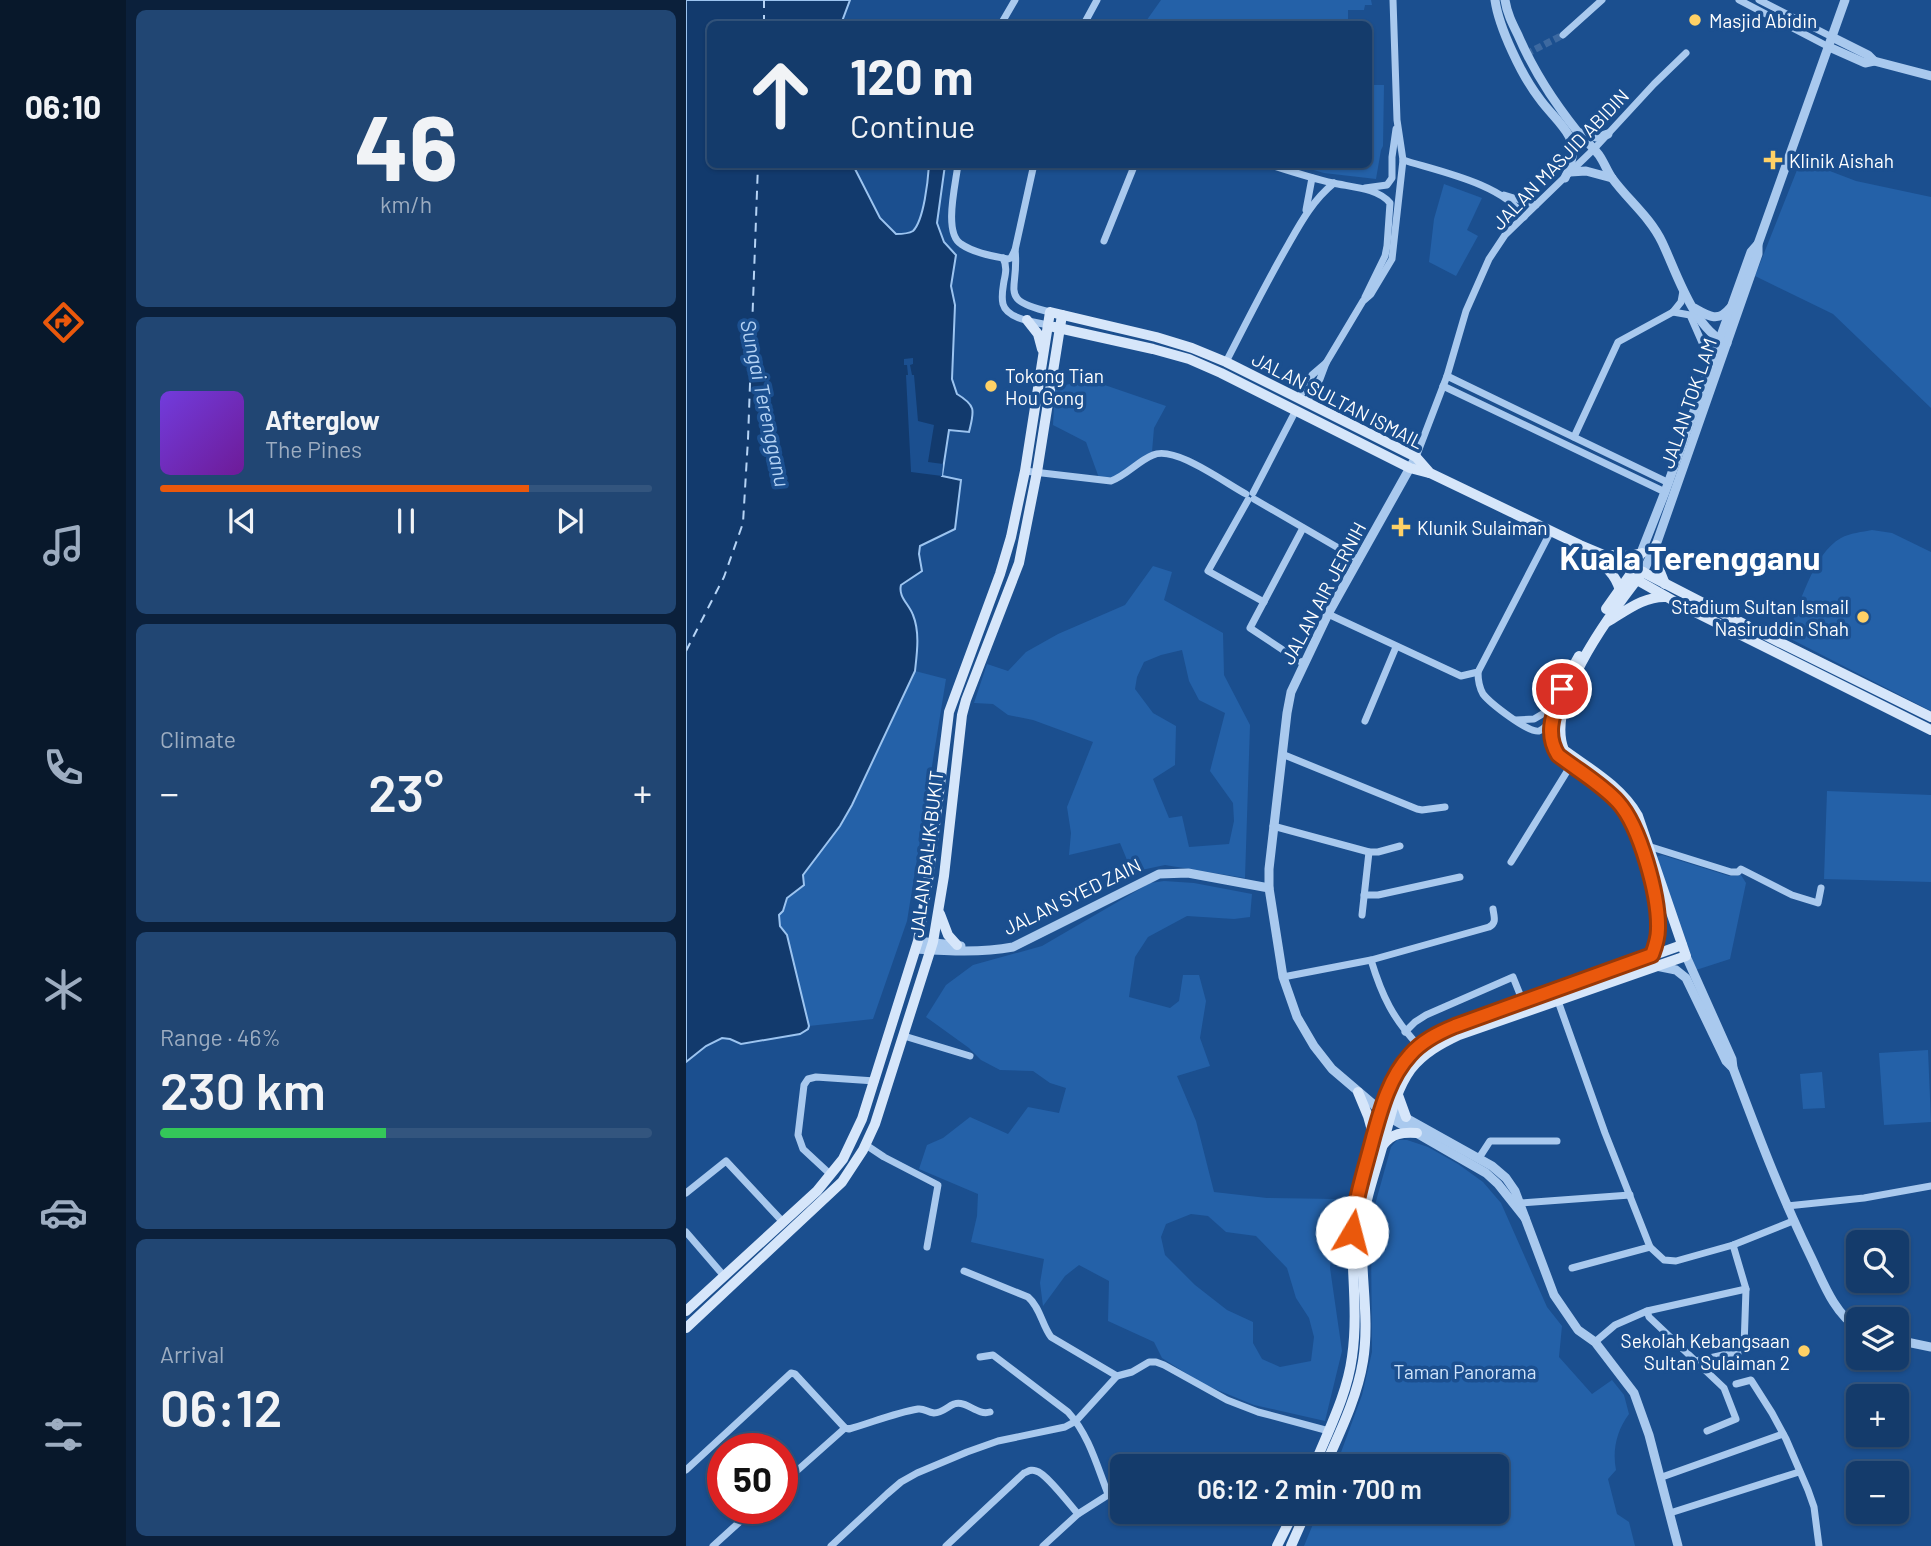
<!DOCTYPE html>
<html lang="en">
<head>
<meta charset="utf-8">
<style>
  :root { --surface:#143b6b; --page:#214673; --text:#f1f3f6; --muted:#9dadc1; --line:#33557e; --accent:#ea580c }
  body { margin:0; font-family:Barlow,sans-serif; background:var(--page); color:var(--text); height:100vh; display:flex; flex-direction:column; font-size:26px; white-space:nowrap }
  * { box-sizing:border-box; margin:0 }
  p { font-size:23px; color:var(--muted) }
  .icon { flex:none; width:38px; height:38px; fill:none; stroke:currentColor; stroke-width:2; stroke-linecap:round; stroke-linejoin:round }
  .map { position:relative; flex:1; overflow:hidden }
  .panel { display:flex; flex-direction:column; gap:10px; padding:10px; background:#0b203b; width:560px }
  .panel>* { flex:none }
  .guide { position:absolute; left:21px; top:21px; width:665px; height:147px; border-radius:10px; box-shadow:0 2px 5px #0004,0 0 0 2px var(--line); background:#143b6b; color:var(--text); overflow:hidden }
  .buttons { position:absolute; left:1160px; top:1230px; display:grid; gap:14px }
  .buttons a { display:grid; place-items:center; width:63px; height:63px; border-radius:10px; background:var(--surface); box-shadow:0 2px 5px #0004,0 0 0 2px var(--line); font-size:35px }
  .speed { position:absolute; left:21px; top:1433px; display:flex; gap:14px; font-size:35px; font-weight:700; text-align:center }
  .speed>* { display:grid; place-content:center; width:91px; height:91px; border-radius:50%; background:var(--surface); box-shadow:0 2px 5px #0004,0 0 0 2px var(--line); line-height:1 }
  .speed .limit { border:10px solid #d22; background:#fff; color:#111 }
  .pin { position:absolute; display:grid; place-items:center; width:60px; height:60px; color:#fff; margin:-30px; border:4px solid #fff; border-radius:50%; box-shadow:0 2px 7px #0007 }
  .me { position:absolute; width:77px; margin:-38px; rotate:8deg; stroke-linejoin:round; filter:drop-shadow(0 0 5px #0008) }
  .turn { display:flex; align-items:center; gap:24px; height:147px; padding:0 28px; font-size:32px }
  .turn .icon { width:91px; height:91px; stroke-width:2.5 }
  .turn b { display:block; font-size:49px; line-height:60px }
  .big { font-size:52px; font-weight:600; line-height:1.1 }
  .panel .tile { flex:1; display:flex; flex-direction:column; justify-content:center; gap:10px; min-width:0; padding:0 24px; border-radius:10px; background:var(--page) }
  .panel .dial { align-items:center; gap:0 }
  .dial b { font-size:91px; line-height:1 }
  .song { display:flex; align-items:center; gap:21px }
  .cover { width:84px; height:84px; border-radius:10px; background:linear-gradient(135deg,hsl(260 70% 55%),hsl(280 70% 35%)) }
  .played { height:7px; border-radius:4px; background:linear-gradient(90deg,var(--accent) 75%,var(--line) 75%) }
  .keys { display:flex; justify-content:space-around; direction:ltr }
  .heat { display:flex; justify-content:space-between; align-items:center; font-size:38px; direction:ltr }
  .charge { height:10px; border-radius:5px; background:linear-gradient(90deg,#34c759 46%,var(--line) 0) }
  .trip { position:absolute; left:424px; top:1454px; width:399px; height:70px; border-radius:10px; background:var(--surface); box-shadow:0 2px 5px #0004,0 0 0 2px var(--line); font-weight:600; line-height:70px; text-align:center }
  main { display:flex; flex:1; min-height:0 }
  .tabs { display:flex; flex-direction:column; width:126px; justify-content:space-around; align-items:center; background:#08182b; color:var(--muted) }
  .tabs .icon { width:49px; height:49px }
  .tabs .on { color:var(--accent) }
  .tabs b { font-size:32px; color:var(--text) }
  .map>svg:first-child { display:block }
  .green { fill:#2461a8; fill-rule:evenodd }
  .water { fill:#123a6d; stroke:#9cc4f0; stroke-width:2 }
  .pier { fill:#1b4f8f }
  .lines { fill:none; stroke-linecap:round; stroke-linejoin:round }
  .ferry { stroke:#b5d3f5; stroke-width:2; stroke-dasharray:9 7; stroke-linecap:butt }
  .minor-tunnel { stroke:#3d69a0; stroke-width:7; stroke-dasharray:7 3.5; stroke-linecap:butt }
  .minor { stroke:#a9c9ee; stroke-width:7 }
  .tertiary { stroke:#a9c9ee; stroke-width:9 }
  .secondary { stroke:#d6e6fa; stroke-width:10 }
  .route-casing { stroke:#983908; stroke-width:18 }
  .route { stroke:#ea580c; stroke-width:12 }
  .poi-dot { fill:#ffd166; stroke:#1b4f8f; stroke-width:2.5 }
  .labels { text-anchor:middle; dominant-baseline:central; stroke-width:7; stroke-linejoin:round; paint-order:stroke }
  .poi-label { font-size:19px; fill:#fff; stroke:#1b4f8f; text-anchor:start }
  .street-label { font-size:19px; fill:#fff; stroke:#1b4f8f }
  .park-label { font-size:19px; fill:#cfe3fa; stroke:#1b4f8f }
  .water-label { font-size:21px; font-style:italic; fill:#b5d3f5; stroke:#1b4f8f }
  .town-label { font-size:33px; font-weight:bold; fill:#fff; stroke:#1b4f8f }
</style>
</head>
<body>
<main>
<nav class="tabs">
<b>06:10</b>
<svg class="icon on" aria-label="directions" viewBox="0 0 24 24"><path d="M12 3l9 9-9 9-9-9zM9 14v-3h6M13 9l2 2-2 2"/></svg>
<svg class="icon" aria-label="music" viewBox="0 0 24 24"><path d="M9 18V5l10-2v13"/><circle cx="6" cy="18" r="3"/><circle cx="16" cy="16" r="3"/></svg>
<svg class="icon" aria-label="phone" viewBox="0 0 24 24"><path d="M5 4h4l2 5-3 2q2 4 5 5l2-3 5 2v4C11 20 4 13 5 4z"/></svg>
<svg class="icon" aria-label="climate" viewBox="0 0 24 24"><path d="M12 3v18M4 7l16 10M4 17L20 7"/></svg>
<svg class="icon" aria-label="car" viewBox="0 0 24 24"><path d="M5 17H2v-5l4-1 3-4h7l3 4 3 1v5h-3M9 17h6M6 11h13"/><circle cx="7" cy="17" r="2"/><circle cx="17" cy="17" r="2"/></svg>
<svg class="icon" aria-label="filters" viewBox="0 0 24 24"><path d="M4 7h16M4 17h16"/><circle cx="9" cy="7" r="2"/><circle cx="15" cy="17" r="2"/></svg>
</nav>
<section class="panel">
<div class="tile dial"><b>46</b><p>km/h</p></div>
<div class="tile">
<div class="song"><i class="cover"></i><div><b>Afterglow</b><p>The Pines</p></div></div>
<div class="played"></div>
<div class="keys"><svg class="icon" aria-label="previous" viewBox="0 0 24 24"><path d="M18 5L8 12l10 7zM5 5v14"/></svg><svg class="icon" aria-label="pause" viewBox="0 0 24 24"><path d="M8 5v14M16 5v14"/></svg><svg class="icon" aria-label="next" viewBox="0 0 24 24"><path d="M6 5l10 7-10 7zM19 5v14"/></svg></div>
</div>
<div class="tile"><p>Climate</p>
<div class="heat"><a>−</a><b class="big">23°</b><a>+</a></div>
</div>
<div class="tile"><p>Range · 46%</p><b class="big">230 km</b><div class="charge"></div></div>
<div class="tile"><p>Arrival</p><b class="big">06:12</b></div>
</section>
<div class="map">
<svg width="1245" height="1546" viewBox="0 0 1245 1546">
  <rect width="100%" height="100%" fill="#1b4f8f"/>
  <g class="green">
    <polygon points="475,0 685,0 686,5 679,5 678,10 662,10 662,24 458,24"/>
    <polygon points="683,85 698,85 697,146 695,150 690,179 638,173 610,165 682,164"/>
    <polygon points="1115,160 1170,181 1245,197 1245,408 1147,314 1069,276"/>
    <polygon points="758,184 796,198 781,230 792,236 770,276 743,262 748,219"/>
    <polygon points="404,380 480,406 468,428 466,452 429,477 413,478 400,442 367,425 369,387"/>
    <path d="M1186 530 1206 533 1245 552V711L1101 637C1112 609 1127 553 1155 538 1164 533 1176 532 1186 530Z"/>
    <path d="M467 566 486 572 478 600 537 633 538 675 564 725 559 878 479 865 446 872 434 843 383 855 385 833 381 807 407 742 347 720 322 715 307 704 288 703 301 664 322 671 340 652 372 634 439 605ZM496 650 503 681 513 700 539 713 524 771 547 803 548 821 543 844 503 847 496 816 483 818 467 779 489 765 490 726 467 713 449 689 451 677 458 662 475 655Z"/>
    <polygon points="229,671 260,679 221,921 187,1019 123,1026 108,964 92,917 101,898 118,885 117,875 154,826 166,805"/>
    <polygon points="1141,791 1245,795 1245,882 1138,879"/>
    <polygon points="976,855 1043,876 1055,875 1060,883 1044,959 1010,970 969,857"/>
    <path d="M478 881 508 883 566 894 564 917 548 919 501 916 462 937 449 957 443 997 484 1008 493 1001 497 975H513L520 1001 514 1038 524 1066 491 1076 510 1121 528 1192 581 1198 649 1199 644 1268 656 1351 639 1421 568 1405 517 1384 476 1358 468 1342 422 1321 423 1281 393 1265 379 1276 357 1306 354 1283 358 1259 285 1242 291 1216 292 1194 233 1169 241 1145 257 1138 284 1117 322 1134 342 1107 373 1113 380 1088 364 1083 347 1071 314 1070 295 1060 283 1048 240 1017 260 985 287 965 356 946 464 883ZM505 1214 522 1216 540 1232 570 1236 601 1268 610 1298 623 1318 628 1337 625 1361 594 1367 576 1359 567 1343V1322L541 1310 509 1285 479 1255 475 1237 480 1224Z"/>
    <polygon points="1242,1050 1245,1122 1198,1125 1193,1053"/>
    <polygon points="1136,1072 1139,1108 1117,1109 1114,1074"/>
    <path d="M711 1140H721L742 1147 772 1164 797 1182 815 1203 861 1307 876 1326 873 1357 906 1394 926 1380 938 1395 943 1414C931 1430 926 1450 930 1470L922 1479 931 1514 943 1522 949 1546H618L632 1512H810V1466H650L676 1395 686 1352 685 1240 687 1212 705 1147Z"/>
  </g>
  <path class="water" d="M0 0H164L155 24H24V164L167 165 194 218 210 234C216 234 222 234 227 231 238 220 242 180 243 165H259L251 223 258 242 270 255 265 286 269 305 266 379 271 394C291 406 288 411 283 432L263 430 256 476 275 480 269 529 234 546 233 554 236 571 215 585C212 597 223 604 227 615 234 632 231 653 229 671L166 805 154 826 117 875 118 885 101 898 97 911 93 915 94 926 101 935 123 1026 122 1029 114 1034 55 1044 44 1039 36 1038 20 1046 0 1062Z"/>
  <polygon class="pier" points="227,358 227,364 224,365 226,375 228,375 232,421 248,425 242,462 257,464 256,476 225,472 220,375 222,375 221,365 218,365 218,359"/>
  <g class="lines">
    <g class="ferry">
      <polyline points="78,24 78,0"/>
      <polyline points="0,651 38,577 57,523 62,439 72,164"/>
    </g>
    <polyline class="minor-tunnel" points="840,54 877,35"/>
    <g class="minor">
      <polyline points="1053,0 1143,47"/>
      <polyline points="1073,0 1146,37"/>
      <polyline points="315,24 329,0"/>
      <polyline points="398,24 411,0"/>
      <polyline points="877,35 916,0"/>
      <path d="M717 160C752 171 818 184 838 217"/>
      <path d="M272 164C270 183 257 233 275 244 288 253 307 256 322 259L325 258 329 250"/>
      <path d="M348 164 329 250C334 290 310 300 364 312"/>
      <path d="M582 164C604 171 625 178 647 183 665 187 692 188 704 203L701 246 699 256 679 297"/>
      <polyline points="679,188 701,185 706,178 706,157 710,129"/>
      <polyline points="818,195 850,205"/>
      <polyline points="620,210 626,178"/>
      <polyline points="418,241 449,164"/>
      <path d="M317 258C321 266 320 272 318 281 317 288 315 296 317 304 321 319 348 322 362 325"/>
      <polyline points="987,312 1004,315 1025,363"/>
      <path d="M540 362C560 323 580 283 602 245 615 222 627 200 648 183"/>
      <polyline points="761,376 983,483"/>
      <polyline points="757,386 979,492"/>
      <polyline points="613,398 626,375 640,363"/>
      <polyline points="621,402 634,379 640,363 677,301 685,294 706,259 717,160 711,120 707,0"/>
      <polyline points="888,437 932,342 987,312 995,302 997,291"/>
      <polyline points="730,457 761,376 780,311 803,259 819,235 908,149 968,84 1000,53"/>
      <path d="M339 471 425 481C441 475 452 461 467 455 489 445 539 483 560 494"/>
      <polyline points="567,493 610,410"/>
      <polyline points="568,499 673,560"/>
      <polyline points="562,500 522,571 578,602"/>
      <polyline points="617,528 564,628 618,664"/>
      <polyline points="642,614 775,676 792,672 865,531"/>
      <path d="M792 672C792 680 793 687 797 694 804 703 842 733 853 731 859 729 862 724 865 719"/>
      <polyline points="830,720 848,719 870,706"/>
      <polyline points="679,721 710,647"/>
      <polyline points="596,754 731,809 736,810 759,807"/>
      <polyline points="587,826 683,852 692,852 714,846"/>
      <polyline points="962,846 1045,872 1052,872 1055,869 1106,895 1132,903 1135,888"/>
      <polyline points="825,862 885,765"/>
      <polyline points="678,895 692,895 774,877"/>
      <polyline points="676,915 683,852"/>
      <path d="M685 960C696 996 707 1019 733 1046"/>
      <path d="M597 977 685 960 803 927C811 923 808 917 807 909"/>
      <polyline points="872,1001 919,1133 964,1247 886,1268"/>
      <polyline points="719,1032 729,1022 740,1015 827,977 837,1002"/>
      <polyline points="218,1036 284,1056"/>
      <polyline points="180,1145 198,1157 252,1185 241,1247"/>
      <polyline points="793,1158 804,1141 871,1141"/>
      <polyline points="145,1175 117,1149 112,1135 118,1085 122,1079 130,1077 189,1081"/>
      <polyline points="0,1193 40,1161 97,1222"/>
      <polyline points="834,1203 944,1195"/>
      <polyline points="1101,1206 1178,1198 1245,1186"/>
      <polyline points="0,1232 38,1276"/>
      <polyline points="964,1247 978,1260 990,1261 1047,1245 1107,1221"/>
      <path d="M278 1271 342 1297C354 1307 356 1325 365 1337L431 1376"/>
      <polyline points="961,1311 963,1317 1038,1388 1050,1419 1021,1431"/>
      <polyline points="909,1342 929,1325 961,1311 1060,1289"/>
      <path d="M294 1357 307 1355 382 1412C403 1435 411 1466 422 1494"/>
      <polyline points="1010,1361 1055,1351 1058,1347 1060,1289 1047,1245"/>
      <polyline points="1050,1384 1065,1380 1086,1413 1100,1439 1122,1490 1128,1507 1133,1546"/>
      <polyline points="466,1466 478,1457 482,1456 513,1466"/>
      <path d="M0 1470 105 1373 109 1374 159 1428 163 1429C185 1423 208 1413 232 1409 238 1408 241 1412 248 1413 256 1413 261 1407 268 1404 281 1400 291 1416 304 1412"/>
      <polyline points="976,1477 1097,1434"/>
      <polyline points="96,1484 159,1428"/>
      <polyline points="984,1513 1113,1472"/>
      <polyline points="27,1546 69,1508"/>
      <polyline points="145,1546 201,1494 215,1482 231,1473 281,1452 312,1441 379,1427 390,1421 431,1376 446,1372 463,1362 470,1362 478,1365 541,1400 572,1412 643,1431"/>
      <path d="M260 1546 338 1473C343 1471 345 1469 350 1471 360 1473 384 1505 392 1514"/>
      <polyline points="357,1546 392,1514 436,1486"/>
    </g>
    <g class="tertiary">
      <path d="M809 0C813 28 836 76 853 98 862 111 876 123 883 136 890 149 885 166 879 178"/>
      <path d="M819 0C821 13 826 23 832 35 847 70 867 101 891 131 898 139 906 146 913 155 918 162 921 171 926 178 942 200 964 217 976 242 990 271 1008 330 1041 343"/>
      <polyline points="1146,37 1182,55 1188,61"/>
      <polyline points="1143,47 1179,63 1188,61 1245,76"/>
      <path d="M896 133C906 138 912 138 922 134"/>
      <polyline points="884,172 900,171 926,178"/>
      <path d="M1008 308C1022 316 1032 323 1044 308"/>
      <polyline points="730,457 642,614 605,692 601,713 583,869 583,888 597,977 611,1017 628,1046 646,1069 687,1104 694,1112 800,1173 812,1184 839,1218"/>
      <polyline points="949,568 979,492 1065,252 1072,244"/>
      <polyline points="957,572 970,545 1072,254 1072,244 1159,0"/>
      <polyline points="232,941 275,946"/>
      <path d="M230 949C262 951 295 953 327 947L473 874 502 873 583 888"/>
      <path d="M1000 956 1046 1059 1047 1068C1071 1132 1095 1196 1125 1257 1137 1282 1148 1313 1172 1328"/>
      <polyline points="970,966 990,970 1000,978 1040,1061 1047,1068"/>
      <polyline points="702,1108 806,1166 820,1178 829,1191 868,1295 892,1330 909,1342 948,1393 963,1435 992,1546"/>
      <polyline points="1211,1340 1245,1347"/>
    </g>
    <g class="secondary">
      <polyline points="341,320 352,334 356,349"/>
      <polyline points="368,327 467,349 503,359 535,373 724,468 743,473"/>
      <polyline points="970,545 973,569 979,584"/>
      <path d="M899 550C913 561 930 572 934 591"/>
      <polyline points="926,555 943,556 956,553"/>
      <polyline points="948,575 951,580 995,605 1245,730"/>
      <polyline points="920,609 949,568"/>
      <path d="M921 622C940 611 958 596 980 597"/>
      <path d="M893 656C878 683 853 725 872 755 890 770 917 785 932 802 954 825 973 896 972 929 972 938 969 947 966 955"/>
      <polyline points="254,914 262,935 271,945"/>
      <polyline points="672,1092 682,1116 687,1134"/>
      <polyline points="712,1095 720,1117"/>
      <path d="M697 1145C706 1133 717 1132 731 1133"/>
      <polyline points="0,1311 131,1191 157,1159 176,1119 232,941 243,874 263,712 314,574 325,537 339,471 364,312 470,337 506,348 540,362 730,457 744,473 894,545 949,568 1093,642 1245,717"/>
      <polyline points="0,1328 156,1182 177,1150 189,1124 247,942 258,876 276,715 280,700 333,563 351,472 376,315"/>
      <path d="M628 1466C642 1431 661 1395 666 1357 672 1316 666 1275 666 1234 666 1204 676 1175 685 1146 694 1115 701 1080 725 1054 737 1041 753 1033 769 1026L996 945"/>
      <path d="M639 1466C654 1432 671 1398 677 1361 684 1318 674 1275 676 1232 678 1201 689 1174 697 1144 704 1119 709 1091 725 1069 738 1053 754 1044 773 1035L1000 956 952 816C936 787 904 769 878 750 858 700 927 610 957 572"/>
      <polyline points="591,1546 608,1512"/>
      <polyline points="605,1546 620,1512"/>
    </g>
  </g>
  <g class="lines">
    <defs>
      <path id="route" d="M666 1232C669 1199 679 1169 687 1138 695 1109 703 1078 724 1055 736 1041 752 1033 769 1026L966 955C969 947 972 938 972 929 973 896 954 826 932 802 917 785 890 769 872 755 858 733 868 712 876 689"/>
    </defs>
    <use href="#route" class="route-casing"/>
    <use href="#route" class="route"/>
  </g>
  <g class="poi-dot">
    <circle cx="1009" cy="20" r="7"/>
    <path d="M1083.5 149.5h7v7h7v7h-7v7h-7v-7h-7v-7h7z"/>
    <circle cx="305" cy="386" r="7"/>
    <path d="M711.5 516.5h7v7h7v7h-7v7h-7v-7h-7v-7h7z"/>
    <circle cx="1177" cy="617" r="7"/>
    <circle cx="1118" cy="1351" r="7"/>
  </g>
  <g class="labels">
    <g class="poi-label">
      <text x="1023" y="20">Masjid Abidin</text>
      <text x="1103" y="160">Klinik Aishah</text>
      <text x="319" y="375">Tokong Tian<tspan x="319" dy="22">Hou Gong</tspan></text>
      <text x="731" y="527">Klunik Sulaiman</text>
      <text x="1163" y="606" text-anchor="end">Stadium Sultan Ismail<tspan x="1163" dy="22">Nasiruddin Shah</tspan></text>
      <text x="1104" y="1340" text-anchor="end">Sekolah Kebangsaan<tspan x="1104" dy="22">Sultan Sulaiman 2</tspan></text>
    </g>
    <g class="street-label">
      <text transform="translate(874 159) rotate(-46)">JALAN MASJID ABIDIN</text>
      <text transform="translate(652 400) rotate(27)">JALAN SULTAN ISMAIL</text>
      <text transform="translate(1002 403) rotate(-71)">JALAN TOK LAM</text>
      <text transform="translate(637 593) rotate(-62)">JALAN AIR JERNIH</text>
      <text transform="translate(240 854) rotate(-83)">JALAN BALIK BUKIT</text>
      <text transform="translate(386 896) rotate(-26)">JALAN SYED ZAIN</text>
    </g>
    <g class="park-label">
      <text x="779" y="1371">Taman Panorama</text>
    </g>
    <g class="water-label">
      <text transform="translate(80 403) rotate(78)">Sungai Terengganu</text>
    </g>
    <g class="town-label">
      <text x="1004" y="557">Kuala Terengganu</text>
    </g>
  </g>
</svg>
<div class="buttons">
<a><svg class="icon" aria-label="search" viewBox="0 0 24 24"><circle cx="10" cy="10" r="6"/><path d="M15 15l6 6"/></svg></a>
<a><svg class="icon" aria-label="layers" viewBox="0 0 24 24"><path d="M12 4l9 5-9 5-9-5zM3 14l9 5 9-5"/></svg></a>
<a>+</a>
<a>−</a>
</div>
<div class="speed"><div class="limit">50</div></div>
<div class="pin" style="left:876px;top:689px;background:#d93025"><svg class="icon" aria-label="arrive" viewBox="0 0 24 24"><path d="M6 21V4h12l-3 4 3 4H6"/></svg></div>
<svg class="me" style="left:666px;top:1232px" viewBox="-20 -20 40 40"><circle r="19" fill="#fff"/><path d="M0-13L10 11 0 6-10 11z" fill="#ea580c"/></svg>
<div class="trip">06:12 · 2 min · 700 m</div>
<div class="guide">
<div class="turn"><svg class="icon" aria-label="ahead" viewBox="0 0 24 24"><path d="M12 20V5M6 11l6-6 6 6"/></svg><div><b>120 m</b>Continue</div></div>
</div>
</div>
</main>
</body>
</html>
